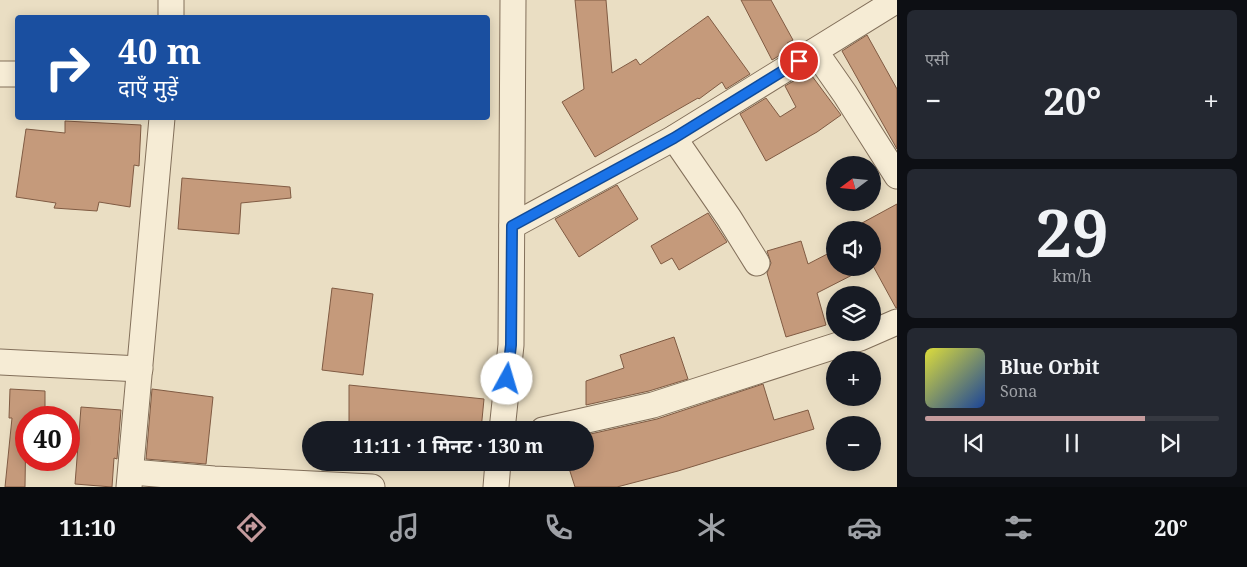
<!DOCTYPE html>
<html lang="hi">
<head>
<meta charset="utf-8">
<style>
  :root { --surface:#171b24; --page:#242831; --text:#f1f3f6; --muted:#9ea1a6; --line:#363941; --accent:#c49b9d }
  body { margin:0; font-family:"Noto Serif","Noto Sans Devanagari",serif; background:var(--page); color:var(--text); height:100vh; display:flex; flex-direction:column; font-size:19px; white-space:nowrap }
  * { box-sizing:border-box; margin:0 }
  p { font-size:16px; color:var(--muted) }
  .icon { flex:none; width:28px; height:28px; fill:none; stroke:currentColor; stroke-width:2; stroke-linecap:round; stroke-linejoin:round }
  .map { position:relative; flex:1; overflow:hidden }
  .panel { display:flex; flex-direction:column; gap:10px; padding:10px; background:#0d0f14; width:350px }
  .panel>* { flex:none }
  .guide { position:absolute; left:15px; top:15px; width:475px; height:105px; border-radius:5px; box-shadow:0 2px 12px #0003; background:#1a4fa0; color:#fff; overflow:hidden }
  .needle { width:32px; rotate:254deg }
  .buttons { position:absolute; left:826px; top:156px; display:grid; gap:10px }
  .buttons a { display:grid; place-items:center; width:55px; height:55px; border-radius:50%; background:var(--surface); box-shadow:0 2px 12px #0003; font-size:25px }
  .speed { position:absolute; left:15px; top:406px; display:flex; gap:10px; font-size:25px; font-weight:700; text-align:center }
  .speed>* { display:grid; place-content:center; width:65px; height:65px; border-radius:50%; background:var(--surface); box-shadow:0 2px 12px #0003; line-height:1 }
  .speed .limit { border:8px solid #d22; background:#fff; color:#111 }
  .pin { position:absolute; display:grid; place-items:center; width:42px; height:42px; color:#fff; margin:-21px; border:2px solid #fff; border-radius:50%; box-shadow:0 1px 5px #0007 }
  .me { position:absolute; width:55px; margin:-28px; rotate:6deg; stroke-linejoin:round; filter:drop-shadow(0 0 4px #0008) }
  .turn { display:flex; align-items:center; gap:18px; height:105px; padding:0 20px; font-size:22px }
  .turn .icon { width:65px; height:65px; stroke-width:2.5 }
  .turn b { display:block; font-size:35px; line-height:42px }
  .big { font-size:38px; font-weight:700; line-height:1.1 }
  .panel .card { flex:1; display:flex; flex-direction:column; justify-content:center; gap:8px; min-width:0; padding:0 18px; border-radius:8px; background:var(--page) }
  .panel .dial { align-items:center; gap:0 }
  .dial b { font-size:65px; line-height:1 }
  .song { display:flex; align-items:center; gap:15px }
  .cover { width:60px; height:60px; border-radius:8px; background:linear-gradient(135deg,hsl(60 70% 55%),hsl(220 70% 35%)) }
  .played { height:5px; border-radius:2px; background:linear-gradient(90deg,var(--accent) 75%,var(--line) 75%) }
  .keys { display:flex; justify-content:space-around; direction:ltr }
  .heat { display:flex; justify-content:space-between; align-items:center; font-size:28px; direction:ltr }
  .trip { position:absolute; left:302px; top:421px; width:292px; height:50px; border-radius:25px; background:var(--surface); box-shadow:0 2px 12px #0003; font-weight:700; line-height:50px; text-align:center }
  .tabs { display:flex; height:80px; justify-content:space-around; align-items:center; background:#090b0e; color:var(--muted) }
  .tabs .icon { width:35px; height:35px }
  .tabs .on { color:var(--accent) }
  .tabs b { font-size:22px; color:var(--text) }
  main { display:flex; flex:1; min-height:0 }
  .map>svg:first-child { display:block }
  .building { fill:#c59a7b; stroke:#805b43 }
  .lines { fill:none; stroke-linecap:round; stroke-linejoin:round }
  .minor-casing { stroke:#83705b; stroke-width:27 }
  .minor { stroke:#f6ecd5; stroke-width:25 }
  .route-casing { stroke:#114b97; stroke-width:12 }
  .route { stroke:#1a73e8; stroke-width:9 }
</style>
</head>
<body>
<main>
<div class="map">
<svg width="897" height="487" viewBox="0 0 897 487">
  <rect width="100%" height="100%" fill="#eadec3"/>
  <g class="building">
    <polygon points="575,0 606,0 612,73 636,59 640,65 708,16 750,74 726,89 722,82 699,99 698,98 595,157 562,102 584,89"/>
    <polygon points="741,0 771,0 793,40 787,43 792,48 772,60"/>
    <polygon points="867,35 897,89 897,149 842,51"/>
    <polygon points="809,72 841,115 817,132 766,161 740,114 766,98 780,117 796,107 785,86"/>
    <polygon points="65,121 141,125 139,166 134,165 130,207 99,202 97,211 54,208 56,203 16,197 26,129 65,133"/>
    <polygon points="182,178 290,187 291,198 241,203 239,234 178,229"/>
    <polygon points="617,185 638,219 579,257 555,219"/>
    <polygon points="897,204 897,308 896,308 872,264 872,230 852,230 851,229"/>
    <polygon points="708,213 727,242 679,270 672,258 661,264 651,246"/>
    <polygon points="801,241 808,264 835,250 835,268 866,268 817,293 826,325 786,337 767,273 771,263 767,251"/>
    <polygon points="332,288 373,294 363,375 322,370"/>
    <polygon points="674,337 688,379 649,391 586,405 586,381 624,368 620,355"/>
    <polygon points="763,384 774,420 808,410 814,429 678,471 617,487 575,487 567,462 586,462 586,435 657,419"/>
    <polygon points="349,385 484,399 481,430 349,430"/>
    <polygon points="10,389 45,391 45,418 26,418 25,487 5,487 12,418 9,418"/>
    <polygon points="152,389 213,397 206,464 146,459"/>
    <polygon points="81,407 121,410 117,459 114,458 112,487 75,484"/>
  </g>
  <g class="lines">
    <defs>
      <g id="minor">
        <polyline points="171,0 171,18"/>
        <polyline points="815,51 845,94 897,176"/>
        <polyline points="0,74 18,74"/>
        <polyline points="674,138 729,218 757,263"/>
        <polyline points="512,226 674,138 897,0"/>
        <polyline points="0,362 140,369"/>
        <polyline points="502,430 511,345 513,0"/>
        <polyline points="543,430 653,405 860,338 897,322"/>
        <polyline points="132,472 214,479 372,487"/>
        <polyline points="129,487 162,118"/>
        <polyline points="496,487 498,462"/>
      </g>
    </defs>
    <use href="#minor" class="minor-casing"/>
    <use href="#minor" class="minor"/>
  </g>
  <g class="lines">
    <defs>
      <polyline id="route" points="507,379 511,345 512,226 674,138 799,61"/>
    </defs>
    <use href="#route" class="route-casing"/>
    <use href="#route" class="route"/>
  </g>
</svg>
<div class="buttons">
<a><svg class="needle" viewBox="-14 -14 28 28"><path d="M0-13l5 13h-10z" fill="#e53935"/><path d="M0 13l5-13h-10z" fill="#9ea1a6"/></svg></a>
<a><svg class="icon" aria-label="sound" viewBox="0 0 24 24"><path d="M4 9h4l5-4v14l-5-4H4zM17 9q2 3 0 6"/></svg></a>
<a><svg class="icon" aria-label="layers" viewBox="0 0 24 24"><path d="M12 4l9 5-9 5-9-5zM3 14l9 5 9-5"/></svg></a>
<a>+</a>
<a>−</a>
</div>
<div class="speed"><div class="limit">40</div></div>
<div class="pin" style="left:799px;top:61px;background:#d93025"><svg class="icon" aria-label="arrive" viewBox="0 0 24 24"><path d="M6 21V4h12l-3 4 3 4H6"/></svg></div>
<svg class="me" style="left:507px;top:379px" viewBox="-20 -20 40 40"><circle r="19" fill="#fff"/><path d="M0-13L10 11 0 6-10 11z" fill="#1a73e8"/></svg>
<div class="trip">11:11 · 1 मिनट · 130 m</div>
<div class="guide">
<div class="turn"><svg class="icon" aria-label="right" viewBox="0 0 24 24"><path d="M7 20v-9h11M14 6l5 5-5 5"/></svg><div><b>40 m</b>दाएँ मुड़ें</div></div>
</div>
</div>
<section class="panel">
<div class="card"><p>एसी</p>
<div class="heat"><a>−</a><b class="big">20°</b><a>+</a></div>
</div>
<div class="card dial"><b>29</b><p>km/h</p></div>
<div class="card">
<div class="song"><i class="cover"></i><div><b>Blue Orbit</b><p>Sona</p></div></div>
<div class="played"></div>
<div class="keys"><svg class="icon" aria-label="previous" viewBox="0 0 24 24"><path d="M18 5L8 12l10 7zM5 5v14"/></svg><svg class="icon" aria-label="pause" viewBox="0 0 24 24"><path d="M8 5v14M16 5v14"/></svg><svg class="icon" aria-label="next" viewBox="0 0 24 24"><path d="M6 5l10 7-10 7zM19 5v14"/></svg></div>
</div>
</section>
</main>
<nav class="tabs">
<b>11:10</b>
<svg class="icon on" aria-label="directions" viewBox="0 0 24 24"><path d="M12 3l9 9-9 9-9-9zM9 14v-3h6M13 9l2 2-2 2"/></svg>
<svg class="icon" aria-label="music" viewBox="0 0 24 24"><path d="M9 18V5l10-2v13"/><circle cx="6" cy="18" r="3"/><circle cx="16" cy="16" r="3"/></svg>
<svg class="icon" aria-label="phone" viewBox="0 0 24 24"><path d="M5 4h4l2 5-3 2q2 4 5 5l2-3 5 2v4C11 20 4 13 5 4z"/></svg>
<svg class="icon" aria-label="climate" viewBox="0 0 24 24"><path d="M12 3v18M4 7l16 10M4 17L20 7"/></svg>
<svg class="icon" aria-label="car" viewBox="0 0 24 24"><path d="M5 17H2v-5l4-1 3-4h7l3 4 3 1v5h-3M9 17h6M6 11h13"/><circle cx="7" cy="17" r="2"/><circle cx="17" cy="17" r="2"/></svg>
<svg class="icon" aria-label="filters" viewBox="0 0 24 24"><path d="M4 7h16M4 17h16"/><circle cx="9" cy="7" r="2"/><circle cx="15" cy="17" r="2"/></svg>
<b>20°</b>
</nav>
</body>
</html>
